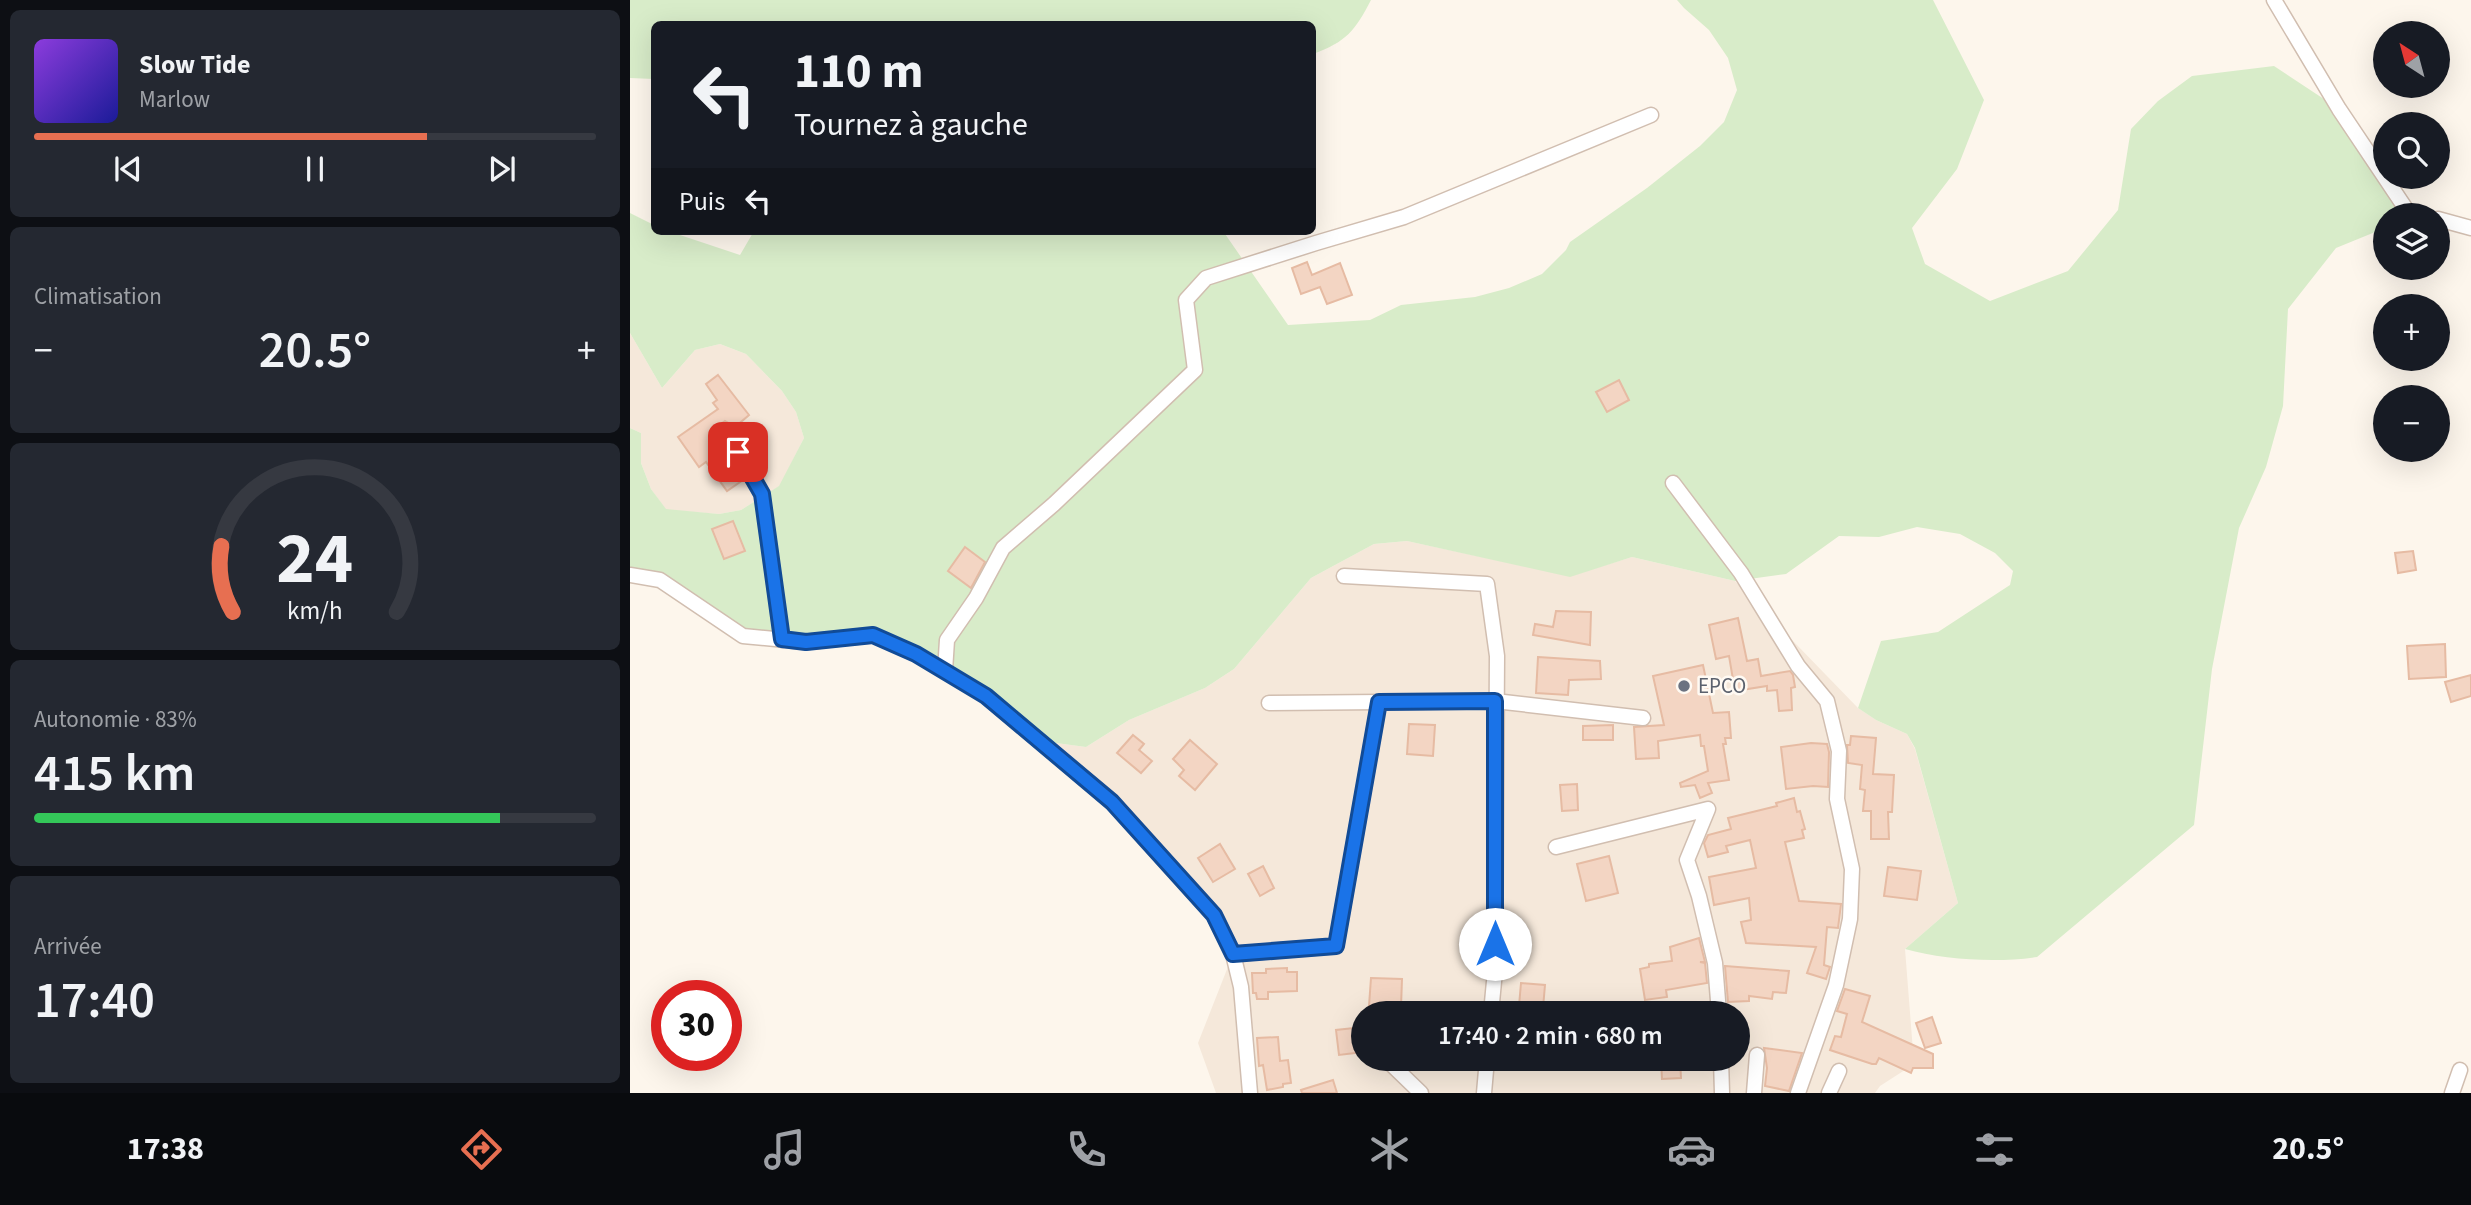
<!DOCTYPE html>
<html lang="fr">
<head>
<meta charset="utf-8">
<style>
  :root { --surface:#171b24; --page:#242831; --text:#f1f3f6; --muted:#9ea1a6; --line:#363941; --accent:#e76f51 }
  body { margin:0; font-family:"Source Sans 3",sans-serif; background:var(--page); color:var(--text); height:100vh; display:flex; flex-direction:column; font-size:26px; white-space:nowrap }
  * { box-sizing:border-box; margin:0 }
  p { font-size:23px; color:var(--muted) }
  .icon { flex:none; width:38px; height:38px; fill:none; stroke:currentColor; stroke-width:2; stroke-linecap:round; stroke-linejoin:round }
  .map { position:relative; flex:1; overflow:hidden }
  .panel { display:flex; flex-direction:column; gap:10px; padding:10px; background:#0d0f14; width:630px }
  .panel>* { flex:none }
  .top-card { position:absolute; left:21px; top:21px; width:665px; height:214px; border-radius:10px; box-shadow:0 7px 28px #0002; background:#171b24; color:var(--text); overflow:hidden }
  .needle { width:46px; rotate:324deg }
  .fabs { position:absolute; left:1743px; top:21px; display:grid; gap:14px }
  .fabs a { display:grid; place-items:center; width:77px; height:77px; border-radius:50%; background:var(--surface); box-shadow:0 7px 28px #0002; font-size:35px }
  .speed { position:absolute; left:21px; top:980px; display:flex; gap:14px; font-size:35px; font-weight:700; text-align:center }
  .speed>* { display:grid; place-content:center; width:91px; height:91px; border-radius:50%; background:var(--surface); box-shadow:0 7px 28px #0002; line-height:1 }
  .speed .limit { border:10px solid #d22; background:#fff; color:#111 }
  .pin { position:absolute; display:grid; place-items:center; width:60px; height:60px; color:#fff; margin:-30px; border-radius:14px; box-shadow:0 4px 10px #0006 }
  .me { position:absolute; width:77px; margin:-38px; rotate:0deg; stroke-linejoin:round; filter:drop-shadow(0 0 5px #0008) }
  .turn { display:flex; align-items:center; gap:24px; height:147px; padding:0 28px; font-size:32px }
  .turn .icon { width:91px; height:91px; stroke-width:2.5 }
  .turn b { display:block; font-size:49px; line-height:60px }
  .then { display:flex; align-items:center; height:66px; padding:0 28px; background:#0003; gap:14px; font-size:26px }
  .big { font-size:52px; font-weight:600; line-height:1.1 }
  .panel .tile { flex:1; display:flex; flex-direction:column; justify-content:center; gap:10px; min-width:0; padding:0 24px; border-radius:10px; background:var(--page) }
  .panel .dial { align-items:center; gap:0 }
  .dial svg { height:182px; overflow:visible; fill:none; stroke:var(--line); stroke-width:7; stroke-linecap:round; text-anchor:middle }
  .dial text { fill:var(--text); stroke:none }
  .song { display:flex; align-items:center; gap:21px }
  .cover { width:84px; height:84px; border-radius:10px; background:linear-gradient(135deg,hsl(270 70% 55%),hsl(240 70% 35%)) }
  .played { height:7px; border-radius:4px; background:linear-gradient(90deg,var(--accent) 70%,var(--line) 70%) }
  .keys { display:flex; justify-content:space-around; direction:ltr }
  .heat { display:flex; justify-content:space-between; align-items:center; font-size:38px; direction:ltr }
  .charge { height:10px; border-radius:5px; background:linear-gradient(90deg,#34c759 83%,var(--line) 0) }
  .trip { position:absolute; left:721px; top:1001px; width:399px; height:70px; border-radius:35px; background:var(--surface); box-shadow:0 7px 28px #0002; font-weight:600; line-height:70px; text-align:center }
  .tab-bar { display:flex; height:112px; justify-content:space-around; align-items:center; background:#090b0e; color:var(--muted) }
  .tab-bar .icon { width:49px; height:49px }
  .tab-bar .selected { color:var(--accent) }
  .tab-bar b { font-size:32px; color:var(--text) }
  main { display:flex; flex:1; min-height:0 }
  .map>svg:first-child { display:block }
  .residential { fill:#f5e8da; fill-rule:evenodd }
  .green { fill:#d8ecc9 }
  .building { fill:#f3d5c3; stroke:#e6bba3; stroke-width:2 }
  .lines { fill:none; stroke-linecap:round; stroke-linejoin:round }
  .minor-casing { stroke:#d1beb0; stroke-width:17 }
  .minor { stroke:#fff; stroke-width:14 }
  .route-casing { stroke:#114b97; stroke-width:18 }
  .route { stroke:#1a73e8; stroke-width:12 }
  .worship-dot { fill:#6b7280; stroke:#fffaf3; stroke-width:2.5 }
  .labels { text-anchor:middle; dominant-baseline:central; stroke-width:5; stroke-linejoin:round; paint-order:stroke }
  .worship-label { font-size:21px; fill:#5b616d; stroke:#fffaf3; text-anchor:start }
</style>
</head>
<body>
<main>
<section class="panel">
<div class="tile">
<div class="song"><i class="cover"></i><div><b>Slow Tide</b><p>Marlow</p></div></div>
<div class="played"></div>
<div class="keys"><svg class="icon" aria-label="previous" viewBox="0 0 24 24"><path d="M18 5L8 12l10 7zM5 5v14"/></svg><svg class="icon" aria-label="pause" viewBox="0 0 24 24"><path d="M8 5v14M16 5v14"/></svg><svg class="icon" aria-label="next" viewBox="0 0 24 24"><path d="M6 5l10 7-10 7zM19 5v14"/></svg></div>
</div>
<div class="tile"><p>Climatisation</p>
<div class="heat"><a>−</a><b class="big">20.5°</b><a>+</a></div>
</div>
<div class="tile dial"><svg viewBox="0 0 100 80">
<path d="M14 69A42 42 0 1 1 86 69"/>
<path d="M14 69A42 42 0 0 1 9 40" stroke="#e76f51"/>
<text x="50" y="56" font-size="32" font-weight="700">24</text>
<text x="50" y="72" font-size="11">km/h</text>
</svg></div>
<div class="tile"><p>Autonomie · 83%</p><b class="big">415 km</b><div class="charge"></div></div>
<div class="tile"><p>Arrivée</p><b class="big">17:40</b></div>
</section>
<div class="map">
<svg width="1841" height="1093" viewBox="0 0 1841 1093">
  <rect width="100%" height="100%" fill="#fdf6ec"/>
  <g class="residential">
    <polygon points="0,333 32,388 65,350 90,344 116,354 152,391 166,412 174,438 150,486 111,510 89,514 36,510 21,489 11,463 11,433 0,428"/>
    <path d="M777 541 940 576 1002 557 1105 581 1228 708 1246 720 1277 734 1285 749 1328 903 1275 949 1283 1051 1278 1068 1250 1086 1245 1093H586L568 1043 603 954 584 915 544 872 411 741 456 747 499 720 575 688 604 669 681 578 744 544ZM733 1013H1108V1059H733Z"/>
  </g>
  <g class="green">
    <path d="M0 0H741C725 31 716 42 683 54L682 24H24V79L0 78Z"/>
    <path d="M1047 0H1303L1354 100 1327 169 1282 228 1295 264 1360 301 1438 271 1488 210 1501 129 1528 101 1562 76 1644 66 1709 109 1780 215H1755V228L1706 248 1658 309 1653 406 1636 467 1609 528 1582 669 1564 825 1407 957C1367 963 1314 960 1275 949L1328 903 1285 748 1277 734 1246 720 1228 708 1251 641 1308 632 1380 585 1383 571 1365 553 1330 534 1287 527 1249 537 1209 536 1156 574 1105 581 1002 557 940 577 777 541 744 544 681 578 604 669 575 688 499 720 456 747 411 741 356 696 243 636H113L30 580 0 575V428L11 433V463L21 489 36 509 89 514 111 510 149 486 174 438 166 412 152 391 116 354 90 344 65 350 32 388 0 333V213L24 225V231H38L110 255 124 231H593L658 325 740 320 771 305 845 297 879 288 912 274 936 250 940 242 1017 188 1070 146 1094 122 1107 90 1098 58 1079 30 1054 8Z"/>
  </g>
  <g class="building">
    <polygon points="677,262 682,275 710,263 722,295 697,304 690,287 671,294 662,268"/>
    <polygon points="88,375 119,415 105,427 95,421 87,427 88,436 113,480 97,491 76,462 69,467 48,437 88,409 83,403 87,400 76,384"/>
    <polygon points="989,380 999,400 977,412 966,392"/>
    <polygon points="103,521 115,551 94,559 82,529"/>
    <polygon points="335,547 355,562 341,588 318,571"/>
    <polygon points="1783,551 1786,570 1768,573 1765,553"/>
    <polygon points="926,611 961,612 960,645 903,635 905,624 923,627"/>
    <polygon points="1108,618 1117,661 1128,659 1131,676 1160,671 1163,675 1165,687 1161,688 1162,710 1149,711 1147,690 1137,691 1137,686 1105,691 1099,656 1086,659 1079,625"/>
    <polygon points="1815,644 1816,677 1779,679 1777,646"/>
    <polygon points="908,657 970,661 971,679 939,680 938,695 906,693"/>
    <polygon points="1073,665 1083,713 1099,712 1101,738 1095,738 1096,744 1093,744 1099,780 1078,783 1082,793 1070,798 1065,785 1051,787 1050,783 1078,771 1074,746 1071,746 1070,735 1028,741 1029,758 1006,759 1004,727 1034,725 1023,676"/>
    <polygon points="1841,675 1841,696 1821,702 1815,682"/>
    <polygon points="779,724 805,725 803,756 777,754"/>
    <polygon points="983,725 983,740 953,740 953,726"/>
    <polygon points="503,735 514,744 509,750 522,761 511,773 487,753"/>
    <polygon points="1221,736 1246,738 1243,774 1264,775 1262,812 1258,812 1259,839 1241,839 1241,811 1233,811 1235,790 1230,789 1232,765 1218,763 1217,745 1220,745"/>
    <polygon points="560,740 587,764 565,790 549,776 554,770 543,759"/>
    <polygon points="1181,743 1197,744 1199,752 1198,787 1183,786 1156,789 1151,747"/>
    <polygon points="947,784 948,810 932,811 930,785"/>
    <polygon points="1164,798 1167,812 1170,811 1175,829 1172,830 1174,838 1155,842 1169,901 1211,904 1208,928 1197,927 1194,965 1200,967 1196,979 1177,973 1186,947 1116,943 1111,922 1121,920 1119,898 1084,905 1079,877 1126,868 1120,840 1096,846 1098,852 1078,857 1074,843 1078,835 1101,829 1098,818 1147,806 1146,803"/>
    <polygon points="590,844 605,869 583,882 568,858"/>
    <polygon points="979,856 988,893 956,901 947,864"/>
    <polygon points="633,866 644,888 630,896 618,874"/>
    <polygon points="1258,867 1291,871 1287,900 1254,896"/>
    <polygon points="1069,938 1075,962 1070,962 1075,963 1077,983 1036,990 1037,997 1015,1000 1010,969 1019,967 1019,964 1042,961 1040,947"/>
    <polygon points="1095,966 1159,971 1156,993 1143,992 1142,999 1119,996 1119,1001 1098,1002"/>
    <polygon points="657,968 657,972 667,972 667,991 638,992 638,999 627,999 626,993 623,993 622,973 636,973 636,969"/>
    <polygon points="741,978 772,979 771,1007 739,1006"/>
    <polygon points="891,983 915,985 913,1008 889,1006"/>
    <polygon points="1215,989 1240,996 1232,1022 1303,1054 1303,1068 1283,1068 1281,1073 1249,1058 1246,1064 1242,1064 1200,1050 1205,1036 1211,1037 1217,1014 1207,1011"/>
    <polygon points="1302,1017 1311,1043 1295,1048 1286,1023"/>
    <polygon points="733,1027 733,1052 709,1055 706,1030"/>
    <polygon points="648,1037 650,1061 658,1060 661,1083 653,1084 653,1087 637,1090 633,1065 629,1066 627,1038"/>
    <polygon points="1134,1048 1172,1053 1159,1091 1135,1086 1137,1068"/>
    <polygon points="1031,1059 1050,1059 1051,1078 1032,1079"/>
    <polygon points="703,1080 707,1093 672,1093 671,1090"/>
  </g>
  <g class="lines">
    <defs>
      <g id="minor">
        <polyline points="1644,0 1709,109 1780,215"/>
        <polyline points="1808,219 1841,228"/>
        <polyline points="96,431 132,494 152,640"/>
        <polyline points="1043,483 1111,573 1168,666 1197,701 1209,751 1207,799 1222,869 1220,919 1206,985 1168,1093"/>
        <polyline points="0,575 30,580 113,636 176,642 243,635 286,654 356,696 482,802 584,915 603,954 706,946 749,702"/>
        <polyline points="714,576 857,584 867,656 865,971 861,1013"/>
        <polyline points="315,671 317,640 346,598 373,548 424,504 565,370 556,300 576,278 686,243 774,217 1021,115"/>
        <polyline points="639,703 865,701 1013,718"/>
        <polyline points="926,847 1078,809 1057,860 1069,896 1085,963 1089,1013"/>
        <polyline points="603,954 611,987 620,1093"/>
        <polyline points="1091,1059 1092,1093"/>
        <polyline points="762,1065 791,1093"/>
        <polyline points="854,1093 857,1059"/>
        <polyline points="1124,1093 1127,1055"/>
        <polyline points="1199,1093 1209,1071"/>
        <polyline points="1822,1093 1830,1070"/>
      </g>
    </defs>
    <use href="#minor" class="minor-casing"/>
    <use href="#minor" class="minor"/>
  </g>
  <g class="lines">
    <defs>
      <polyline id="route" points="108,452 132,494 152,639 176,642 243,635 286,654 356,696 482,802 584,915 603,954 706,946 749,702 865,701 865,944"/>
    </defs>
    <use href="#route" class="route-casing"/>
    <use href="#route" class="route"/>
  </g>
  <circle class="worship-dot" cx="1054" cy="686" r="7"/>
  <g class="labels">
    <g class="worship-label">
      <text x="1068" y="686">EPCO</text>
    </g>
  </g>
</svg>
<div class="fabs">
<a><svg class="needle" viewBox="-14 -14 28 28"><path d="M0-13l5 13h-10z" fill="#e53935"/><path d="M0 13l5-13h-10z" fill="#9ea1a6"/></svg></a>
<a><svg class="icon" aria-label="search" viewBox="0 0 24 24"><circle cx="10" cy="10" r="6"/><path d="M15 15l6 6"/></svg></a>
<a><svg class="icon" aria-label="layers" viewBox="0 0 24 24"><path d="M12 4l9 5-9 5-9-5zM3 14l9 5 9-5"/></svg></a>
<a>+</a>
<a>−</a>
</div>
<div class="speed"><div class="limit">30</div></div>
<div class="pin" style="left:108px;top:452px;background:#d93025"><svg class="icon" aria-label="arrive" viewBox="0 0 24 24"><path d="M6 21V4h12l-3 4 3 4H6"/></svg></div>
<svg class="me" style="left:865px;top:944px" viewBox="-20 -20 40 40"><circle r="19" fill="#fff"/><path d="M0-13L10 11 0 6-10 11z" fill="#1a73e8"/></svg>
<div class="trip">17:40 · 2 min · 680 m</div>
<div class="top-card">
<div class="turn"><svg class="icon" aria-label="left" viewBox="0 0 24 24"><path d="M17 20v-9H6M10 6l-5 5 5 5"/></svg><div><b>110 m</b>Tournez à gauche</div></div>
<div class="then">Puis<svg class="icon" aria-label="left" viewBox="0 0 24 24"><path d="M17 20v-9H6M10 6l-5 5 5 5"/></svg></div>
</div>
</div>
</main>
<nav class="tab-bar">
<b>17:38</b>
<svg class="icon selected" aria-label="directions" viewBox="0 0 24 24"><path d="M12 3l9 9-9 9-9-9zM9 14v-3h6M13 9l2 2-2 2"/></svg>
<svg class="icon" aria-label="music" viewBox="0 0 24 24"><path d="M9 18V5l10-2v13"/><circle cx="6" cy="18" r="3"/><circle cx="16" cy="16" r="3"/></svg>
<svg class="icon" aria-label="phone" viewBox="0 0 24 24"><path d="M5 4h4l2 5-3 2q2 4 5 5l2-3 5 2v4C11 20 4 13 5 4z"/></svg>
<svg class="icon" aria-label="climate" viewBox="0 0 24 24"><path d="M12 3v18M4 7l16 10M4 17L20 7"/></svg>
<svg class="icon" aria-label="car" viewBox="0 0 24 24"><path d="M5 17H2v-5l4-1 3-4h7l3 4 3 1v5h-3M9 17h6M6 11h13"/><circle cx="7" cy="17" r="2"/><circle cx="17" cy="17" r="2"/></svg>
<svg class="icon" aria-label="filters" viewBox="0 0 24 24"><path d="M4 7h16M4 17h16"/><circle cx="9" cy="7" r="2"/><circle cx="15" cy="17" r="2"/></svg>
<b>20.5°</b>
</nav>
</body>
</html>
